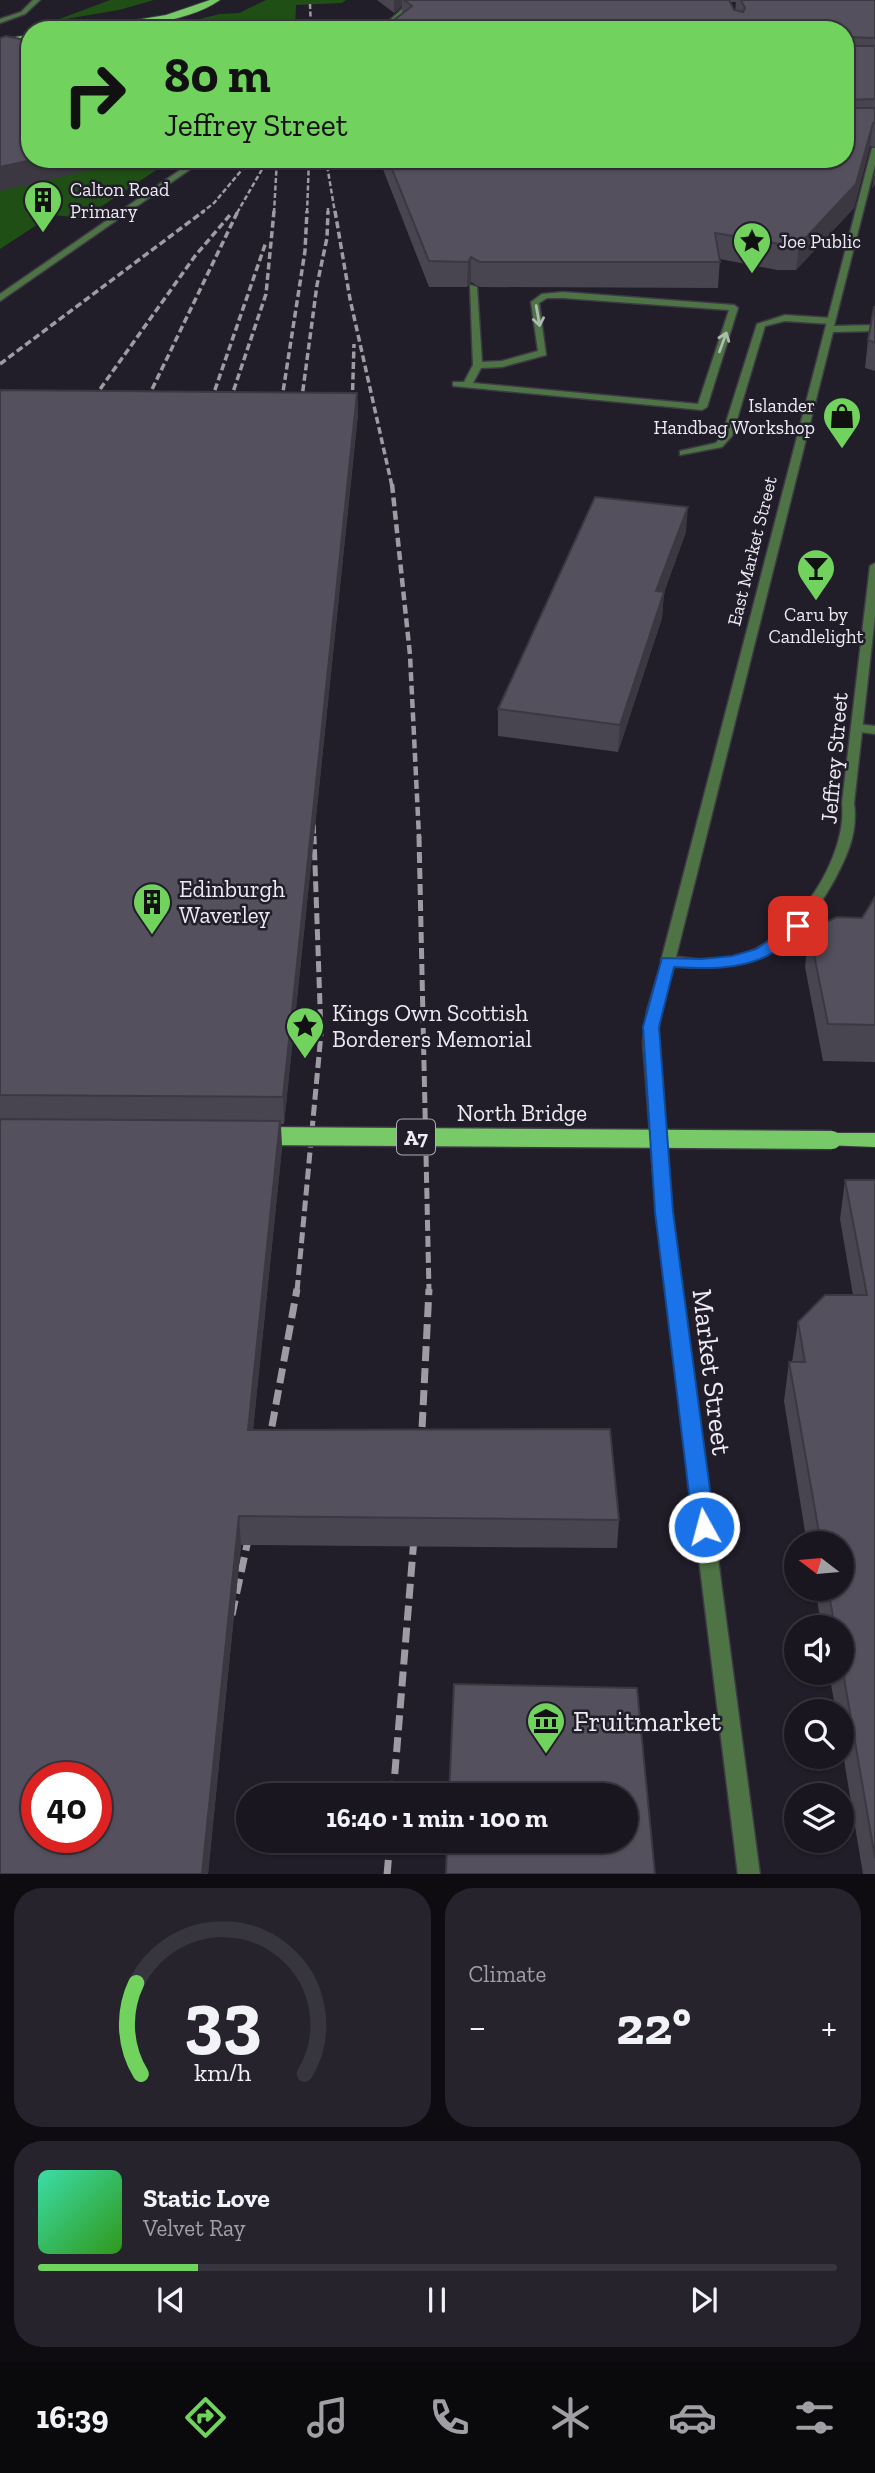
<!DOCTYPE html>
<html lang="en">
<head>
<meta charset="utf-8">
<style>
  :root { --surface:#19161f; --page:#26232c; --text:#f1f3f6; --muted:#9f9fa4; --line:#37353d; --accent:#71d35e }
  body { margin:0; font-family:"Zilla Slab",serif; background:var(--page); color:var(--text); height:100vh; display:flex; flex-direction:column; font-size:26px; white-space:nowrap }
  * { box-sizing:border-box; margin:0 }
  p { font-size:23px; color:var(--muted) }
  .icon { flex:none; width:38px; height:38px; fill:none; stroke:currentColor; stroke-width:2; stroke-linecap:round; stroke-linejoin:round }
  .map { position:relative; height:1874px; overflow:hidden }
  .side { display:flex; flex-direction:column; gap:14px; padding:14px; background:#0e0c11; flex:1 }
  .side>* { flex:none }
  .guide { position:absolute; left:21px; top:21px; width:833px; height:147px; border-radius:28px; box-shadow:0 2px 5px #0004,0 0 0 2px var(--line); background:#71d35e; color:#111; overflow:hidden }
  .needle { width:46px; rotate:286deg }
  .buttons { position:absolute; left:784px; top:1531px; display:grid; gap:14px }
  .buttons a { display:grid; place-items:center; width:70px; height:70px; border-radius:50%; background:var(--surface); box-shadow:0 2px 5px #0004,0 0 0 2px var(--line); font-size:35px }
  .speed { position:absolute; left:21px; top:1762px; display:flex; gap:14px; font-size:35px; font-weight:700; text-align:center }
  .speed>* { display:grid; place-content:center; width:91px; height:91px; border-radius:50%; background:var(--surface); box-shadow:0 2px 5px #0004,0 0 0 2px var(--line); line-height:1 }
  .speed .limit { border:10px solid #d22; background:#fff; color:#111 }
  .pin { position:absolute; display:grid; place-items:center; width:60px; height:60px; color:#fff; margin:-30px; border-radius:14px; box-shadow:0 4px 10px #0006 }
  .me { position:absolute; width:77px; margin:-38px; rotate:353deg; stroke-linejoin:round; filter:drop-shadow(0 0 5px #0008) }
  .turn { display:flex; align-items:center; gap:24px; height:147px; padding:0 28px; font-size:32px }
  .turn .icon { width:91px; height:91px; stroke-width:2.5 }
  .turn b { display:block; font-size:49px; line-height:60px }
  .big { font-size:52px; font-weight:700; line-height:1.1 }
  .side .widget { flex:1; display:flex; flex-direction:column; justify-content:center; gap:10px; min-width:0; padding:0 24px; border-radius:28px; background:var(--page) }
  .side .dial { align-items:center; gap:0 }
  .dial svg { height:182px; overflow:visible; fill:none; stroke:var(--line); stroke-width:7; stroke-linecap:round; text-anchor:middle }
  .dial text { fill:var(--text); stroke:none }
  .song { display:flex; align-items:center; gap:21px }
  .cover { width:84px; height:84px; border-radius:10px; background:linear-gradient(135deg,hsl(160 70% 55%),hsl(110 70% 35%)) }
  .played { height:7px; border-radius:4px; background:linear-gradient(90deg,var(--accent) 20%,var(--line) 20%) }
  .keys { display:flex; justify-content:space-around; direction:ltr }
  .heat { display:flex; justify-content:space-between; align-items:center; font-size:38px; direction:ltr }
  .side .tiles { flex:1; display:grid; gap:14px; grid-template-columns:1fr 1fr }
  .widget:last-child { grid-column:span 2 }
  .trip { position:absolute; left:236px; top:1783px; width:402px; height:70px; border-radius:35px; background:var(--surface); box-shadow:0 2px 5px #0004,0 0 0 2px var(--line); font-weight:700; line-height:70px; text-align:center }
  .menu { display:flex; height:112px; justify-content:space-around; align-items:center; background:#0a090c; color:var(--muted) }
  .menu .icon { width:49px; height:49px }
  .menu .on { color:var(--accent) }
  .menu b { font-size:32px; color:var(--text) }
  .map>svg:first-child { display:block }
  .green { fill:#1f4f15 }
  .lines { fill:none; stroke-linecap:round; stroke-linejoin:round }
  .service-casing { stroke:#3d3a45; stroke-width:3 }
  .minor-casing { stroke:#3d3a45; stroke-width:3 }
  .tertiary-casing { stroke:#3d3a45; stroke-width:3 }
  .primary-casing { stroke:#3d3a45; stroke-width:2 }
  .service { fill:#4e7446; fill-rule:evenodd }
  .minor { fill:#4e7446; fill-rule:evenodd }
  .tertiary { fill:#4e7446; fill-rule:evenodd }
  .primary { fill:#78ca68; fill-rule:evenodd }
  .rail-far4 { stroke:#9e9ba5; stroke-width:2.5; stroke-dasharray:5 2.5; stroke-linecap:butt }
  .rail-far3 { stroke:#9e9ba5; stroke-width:3.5; stroke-dasharray:7 3.5; stroke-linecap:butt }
  .rail-far2 { stroke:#9e9ba5; stroke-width:4.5; stroke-dasharray:9 4.5; stroke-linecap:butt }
  .rail-far1 { stroke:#9e9ba5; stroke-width:5; stroke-dasharray:11 5; stroke-linecap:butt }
  .rail { stroke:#9e9ba5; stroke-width:7; stroke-dasharray:15 7; stroke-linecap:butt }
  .primary-bridge-casing { stroke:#3d3a45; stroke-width:21; stroke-linecap:butt }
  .primary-bridge { stroke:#78ca68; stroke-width:18 }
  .wall { fill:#484551; fill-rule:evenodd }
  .shaded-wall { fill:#3b3842 }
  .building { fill:#54505e; stroke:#3b3842; stroke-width:2; fill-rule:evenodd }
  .oneway { stroke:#adbbae }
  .route { fill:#1a73e8; stroke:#114b97; stroke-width:2 }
  .labels { text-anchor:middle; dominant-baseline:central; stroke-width:5; stroke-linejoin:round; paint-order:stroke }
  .far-poi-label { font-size:19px; fill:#eceaf3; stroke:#211d29; text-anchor:start }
  .far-street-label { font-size:19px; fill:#eceaf3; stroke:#211d29 }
  .shield { fill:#211d29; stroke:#afacb6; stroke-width:2 }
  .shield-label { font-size:21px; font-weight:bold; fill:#eceaf3 }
  .street-label { font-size:23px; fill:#eceaf3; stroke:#211d29 }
  .poi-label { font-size:23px; fill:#eceaf3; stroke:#211d29; text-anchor:start }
  .near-street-label { font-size:28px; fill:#eceaf3; stroke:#211d29 }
  .near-poi-label { font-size:28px; fill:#eceaf3; stroke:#211d29; text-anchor:start }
</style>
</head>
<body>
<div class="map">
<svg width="875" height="1875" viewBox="0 0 875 1875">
  <rect width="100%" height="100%" fill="#211d29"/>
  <g class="green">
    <polygon points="110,0 154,0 119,10 54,21"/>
    <polygon points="266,0 346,0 342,3 296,5 295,28 154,30 220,14 239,13"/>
    <polygon points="33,159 173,159 84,218 52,215 0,249 0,180"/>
  </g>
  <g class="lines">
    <defs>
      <g id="service">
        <polygon points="33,0 40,0 25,14 0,23 0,19 21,12"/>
        <path d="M470 285 477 287 482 362 502 361 538 351 531 302 542 294 563 292 734 305 738 308 707 407 702 410 453 386V382H464L473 365ZM547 298H563L729 310 698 404 473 383 481 368 502 367 546 355 539 303Z"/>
        <polygon points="785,315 831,318 835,321 831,324 785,321 765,326 732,436 722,447 680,455 680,451 716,443 722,435 757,324"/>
        <polygon points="857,724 875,726 875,734 853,731 851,728 853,725"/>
      </g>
      <g id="minor">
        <polygon points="412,0 419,0 386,30 379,30"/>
        <polygon points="872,148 875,148 875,165 834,326 875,325 875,331 833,332 675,961 673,964 663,964 661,961"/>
        <polygon points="196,159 205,159 0,301 0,294"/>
      </g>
      <path id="tertiary" d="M875 563V616L854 803C858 832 848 854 835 879 795 951 756 973 674 966L661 1011 657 1042 672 1212 760 1875H738L656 1212 643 1042 647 1011 663 958C673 955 685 958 695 959 711 960 729 959 744 954 796 936 848 857 842 803L870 566Z"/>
      <g id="primary">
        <path d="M210 0H220C186 24 117 30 76 30L166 15Z"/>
        <polygon points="30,35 30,39 0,43 0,39"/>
        <polygon points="832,1133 875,1133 875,1147 825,1145 822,1140 825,1135"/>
      </g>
    </defs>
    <use href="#service" class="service-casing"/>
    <use href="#minor" class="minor-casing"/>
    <use href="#tertiary" class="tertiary-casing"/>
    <use href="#primary" class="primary-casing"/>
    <use href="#service" class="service"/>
    <use href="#minor" class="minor"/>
    <use href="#tertiary" class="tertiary"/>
    <use href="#primary" class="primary"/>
    <g class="rail-far4">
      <polyline points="310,4 311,30"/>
      <polyline points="326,159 335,213"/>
      <polyline points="201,213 214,203 251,159"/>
      <polyline points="237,213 268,159"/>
      <polyline points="274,213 277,159"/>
      <polyline points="307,213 309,159"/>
      <polyline points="328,213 328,207"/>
    </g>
    <g class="rail-far3">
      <polyline points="335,211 350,299 392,486"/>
      <polyline points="0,364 204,211"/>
      <polyline points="88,406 195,256 230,215"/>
      <polyline points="143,408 238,211"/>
      <polyline points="208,410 266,242"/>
      <polyline points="227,410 266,294 274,211"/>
      <polyline points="280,411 305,251 307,211"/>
      <polyline points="352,411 354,344"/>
      <polyline points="300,412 317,285 327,238 328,211"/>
    </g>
    <g class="rail-far2">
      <polyline points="392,484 410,655 419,837"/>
      <polyline points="313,811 314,837"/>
    </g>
    <g class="rail-far1">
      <polyline points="419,836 429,1291"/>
      <polyline points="297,1291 321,1034 314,836"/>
    </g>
    <g class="rail">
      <polyline points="268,1448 297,1289"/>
      <polyline points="421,1449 429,1289"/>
      <polyline points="232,1615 251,1526"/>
      <polyline points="393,1796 415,1526"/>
      <polyline points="387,1875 390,1841"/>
    </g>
    <defs>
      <polyline id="primary-bridge" points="259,1136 832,1140"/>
    </defs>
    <use href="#primary-bridge" class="primary-bridge-casing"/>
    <use href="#primary-bridge" class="primary-bridge"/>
  </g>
  <g class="wall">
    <path d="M377 0H875V147L870 146 854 208 796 270H777L720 259 718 288 480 287 471 282 467 287H429L379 159H845L402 14V6L394 13ZM730 2H736L735 11 734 10Z"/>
    <polygon points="875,306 875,371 865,368 868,340"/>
    <polygon points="0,390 357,393 358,414 284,1124 281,1124 282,1148 253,1430 619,1520 617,1548 241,1545 208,1874 0,1874"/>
    <polygon points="686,532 664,592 662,618 618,752 498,736 498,709"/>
    <polygon points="875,897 875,1062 823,1061 805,967 809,930 862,918"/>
    <polygon points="845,1180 875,1180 875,1874 863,1874 842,1748 842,1712 836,1712 829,1673 842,1673 842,1628 822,1628 815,1589 842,1589 842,1544 807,1544 784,1401 789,1362 792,1362 798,1322 853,1295 840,1219"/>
  </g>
  <g class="shaded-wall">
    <polygon points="394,0 402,0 402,6 394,13"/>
    <polygon points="873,123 870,146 854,208 796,270 799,245"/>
    <polygon points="36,159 139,159 0,191 0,167"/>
    <polygon points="875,164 875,185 872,189 875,165"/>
    <polygon points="471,257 471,282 467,287 468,262"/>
    <polygon points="357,393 358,414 284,1124 283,1097"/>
    <polygon points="688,507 686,532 655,617 656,591"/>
    <polygon points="664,592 662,618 618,752 620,725"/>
    <polygon points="280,1121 282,1148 250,1458 248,1430"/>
    <polygon points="239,1516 241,1545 208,1874 202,1874"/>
  </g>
  <g class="building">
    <polygon points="404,0 729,0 734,10 743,12 745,8 741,0 875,0 875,38 847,37 845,39 845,30 381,30 412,6"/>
    <polygon points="6,36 30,41 30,159 36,159 0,167 0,38"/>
    <polygon points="845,41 847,46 875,46 875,99 846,100 847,108 875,108 875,123 873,123 856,184 799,245 780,244 715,233 720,262 480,262 471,257 468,262 429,261 388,159 845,159"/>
    <polygon points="874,307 875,307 875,343 868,340"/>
    <polygon points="0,390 357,393 283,1097 0,1095"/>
    <polygon points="595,497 688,507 656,591 664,592 620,725 498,709"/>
    <polygon points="875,897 875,1025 828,1024 809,930 837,917 862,918"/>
    <path d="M0 1119 280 1121 248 1430 610 1429 619 1520 239 1516 202 1874H0ZM37 1778H96V1838H37Z"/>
    <polygon points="845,1180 875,1180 875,1858 842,1666 842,1628 835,1628 828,1589 842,1589 842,1544 821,1544 789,1362 805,1362 798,1322 825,1295 867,1295"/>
    <polygon points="454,1684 637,1688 655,1874 446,1874 447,1841 626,1841 626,1796 449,1796"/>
  </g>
  <defs><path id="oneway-shaft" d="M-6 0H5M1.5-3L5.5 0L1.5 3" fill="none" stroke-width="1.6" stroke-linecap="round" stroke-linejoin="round" transform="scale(1.75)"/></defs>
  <g class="oneway">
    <use href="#oneway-shaft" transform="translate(538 316) rotate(80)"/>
    <use href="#oneway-shaft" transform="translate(723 342) rotate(-70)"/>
  </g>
  <path class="route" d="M798 922 803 923 806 926 803 930C792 938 780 949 767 956 739 970 705 969 674 967L659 1027 673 1212 715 1527 711 1533 704 1536 696 1533 693 1527 655 1212 643 1027 662 958 701 959 732 956 756 949Z"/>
  <defs>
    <symbol id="building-pin" viewBox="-11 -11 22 30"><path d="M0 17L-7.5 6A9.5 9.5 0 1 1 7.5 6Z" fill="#71d35e" stroke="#211d29"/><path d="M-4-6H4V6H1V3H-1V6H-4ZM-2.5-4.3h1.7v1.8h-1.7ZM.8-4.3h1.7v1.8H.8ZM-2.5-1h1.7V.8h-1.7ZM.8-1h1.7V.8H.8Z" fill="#111"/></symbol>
    <symbol id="sight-pin" viewBox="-11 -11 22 30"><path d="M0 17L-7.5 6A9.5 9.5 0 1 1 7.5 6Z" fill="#71d35e" stroke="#211d29"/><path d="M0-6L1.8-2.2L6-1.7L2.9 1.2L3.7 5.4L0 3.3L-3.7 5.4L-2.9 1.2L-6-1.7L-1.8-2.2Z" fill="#111"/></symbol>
    <symbol id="shop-pin" viewBox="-11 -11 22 30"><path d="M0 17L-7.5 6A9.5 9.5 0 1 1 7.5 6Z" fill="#71d35e" stroke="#211d29"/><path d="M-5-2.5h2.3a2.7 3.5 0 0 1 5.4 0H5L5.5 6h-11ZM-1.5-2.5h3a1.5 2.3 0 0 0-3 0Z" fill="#111"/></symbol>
    <symbol id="bar-pin" viewBox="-11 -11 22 30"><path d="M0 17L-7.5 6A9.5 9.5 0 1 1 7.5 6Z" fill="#71d35e" stroke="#211d29"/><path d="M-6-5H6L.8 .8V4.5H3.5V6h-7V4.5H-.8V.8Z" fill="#111"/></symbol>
    <symbol id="museum-pin" viewBox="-11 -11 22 30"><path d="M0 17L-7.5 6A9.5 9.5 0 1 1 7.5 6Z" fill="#71d35e" stroke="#211d29"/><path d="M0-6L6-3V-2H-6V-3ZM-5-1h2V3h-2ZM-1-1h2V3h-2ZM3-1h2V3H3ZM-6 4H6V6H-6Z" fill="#111"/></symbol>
  </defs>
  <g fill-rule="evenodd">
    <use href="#building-pin" x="21" y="178" width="44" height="60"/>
    <use href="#sight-pin" x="730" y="219" width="44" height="60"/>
    <use href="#shop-pin" x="820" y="394" width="44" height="60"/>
    <use href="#bar-pin" x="794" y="546" width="44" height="60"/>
    <use href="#building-pin" x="130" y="880" width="44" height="60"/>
    <use href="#sight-pin" x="283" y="1004" width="44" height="60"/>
    <use href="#museum-pin" x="524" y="1699" width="44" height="60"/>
  </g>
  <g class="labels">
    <g class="far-poi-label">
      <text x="70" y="189">Calton Road<tspan x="70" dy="22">Primary</tspan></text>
      <text x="779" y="241">Joe Public</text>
      <text x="815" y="405" text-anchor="end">Islander<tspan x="815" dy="22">Handbag Workshop</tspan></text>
      <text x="816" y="614" text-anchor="middle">Caru by<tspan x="816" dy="22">Candlelight</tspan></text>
    </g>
    <g class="far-street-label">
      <text transform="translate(752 551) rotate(-76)">East Market Street</text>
    </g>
    <rect class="shield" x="397" y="1119.5" width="38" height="35" rx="5"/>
    <g class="shield-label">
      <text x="416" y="1137">A7</text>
    </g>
    <g class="street-label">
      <text transform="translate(834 758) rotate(-85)">Jeffrey Street</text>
      <text x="522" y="1113">North Bridge</text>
    </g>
    <g class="poi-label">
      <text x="179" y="889">Edinburgh<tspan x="179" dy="26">Waverley</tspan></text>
      <text x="332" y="1013">Kings Own Scottish<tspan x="332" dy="26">Borderers Memorial</tspan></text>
    </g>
    <g class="near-street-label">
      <text transform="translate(712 1372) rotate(83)">Market Street</text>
    </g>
    <g class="near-poi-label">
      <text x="573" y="1721">Fruitmarket</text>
    </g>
  </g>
</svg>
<div class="buttons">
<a><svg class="needle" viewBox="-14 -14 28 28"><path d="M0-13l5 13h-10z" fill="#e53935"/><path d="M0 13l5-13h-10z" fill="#9f9fa4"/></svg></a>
<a><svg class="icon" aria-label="sound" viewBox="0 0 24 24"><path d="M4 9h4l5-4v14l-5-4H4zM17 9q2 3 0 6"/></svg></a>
<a><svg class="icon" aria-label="search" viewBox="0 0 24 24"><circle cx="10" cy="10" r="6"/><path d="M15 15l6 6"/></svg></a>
<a><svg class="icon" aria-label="layers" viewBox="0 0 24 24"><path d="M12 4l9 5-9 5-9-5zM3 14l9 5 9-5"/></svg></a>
</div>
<div class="speed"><div class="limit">40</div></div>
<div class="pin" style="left:798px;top:926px;background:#d93025"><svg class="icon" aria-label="arrive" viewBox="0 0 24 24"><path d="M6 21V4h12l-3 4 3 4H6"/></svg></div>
<svg class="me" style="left:704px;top:1527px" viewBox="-20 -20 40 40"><circle r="17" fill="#1a73e8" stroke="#fff" stroke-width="3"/><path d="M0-11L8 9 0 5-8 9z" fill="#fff"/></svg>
<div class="trip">16:40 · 1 min · 100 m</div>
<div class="guide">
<div class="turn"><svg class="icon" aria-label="right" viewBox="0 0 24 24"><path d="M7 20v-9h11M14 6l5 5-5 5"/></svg><div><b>80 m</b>Jeffrey Street</div></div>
</div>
</div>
<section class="side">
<div class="tiles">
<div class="widget dial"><svg viewBox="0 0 100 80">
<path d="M14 69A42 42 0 1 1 86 69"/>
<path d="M14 69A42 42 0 0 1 12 29" stroke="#71d35e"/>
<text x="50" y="56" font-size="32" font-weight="700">33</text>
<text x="50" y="72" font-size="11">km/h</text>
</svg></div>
<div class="widget"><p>Climate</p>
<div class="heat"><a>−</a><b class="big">22°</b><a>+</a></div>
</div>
<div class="widget">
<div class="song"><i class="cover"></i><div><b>Static Love</b><p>Velvet Ray</p></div></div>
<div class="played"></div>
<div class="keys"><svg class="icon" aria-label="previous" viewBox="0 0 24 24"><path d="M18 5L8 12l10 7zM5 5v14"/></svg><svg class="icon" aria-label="pause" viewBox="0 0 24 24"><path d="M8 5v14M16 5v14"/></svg><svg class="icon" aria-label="next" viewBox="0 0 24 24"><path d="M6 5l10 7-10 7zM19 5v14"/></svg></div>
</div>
</div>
</section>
<nav class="menu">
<b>16:39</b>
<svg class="icon on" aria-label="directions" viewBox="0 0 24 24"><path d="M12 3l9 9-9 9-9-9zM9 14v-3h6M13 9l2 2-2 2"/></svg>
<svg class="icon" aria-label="music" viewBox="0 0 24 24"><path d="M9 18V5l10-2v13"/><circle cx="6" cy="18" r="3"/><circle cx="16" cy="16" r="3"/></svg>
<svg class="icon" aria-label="phone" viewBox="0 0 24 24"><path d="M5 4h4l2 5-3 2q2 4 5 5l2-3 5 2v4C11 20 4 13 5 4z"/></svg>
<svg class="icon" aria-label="climate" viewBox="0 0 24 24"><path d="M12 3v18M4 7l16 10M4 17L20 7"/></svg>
<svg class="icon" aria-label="car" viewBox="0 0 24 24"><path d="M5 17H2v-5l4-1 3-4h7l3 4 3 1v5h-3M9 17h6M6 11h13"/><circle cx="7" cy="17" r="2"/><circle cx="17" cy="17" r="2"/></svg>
<svg class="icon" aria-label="filters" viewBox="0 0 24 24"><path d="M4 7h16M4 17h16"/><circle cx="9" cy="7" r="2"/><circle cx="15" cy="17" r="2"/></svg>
</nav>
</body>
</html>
